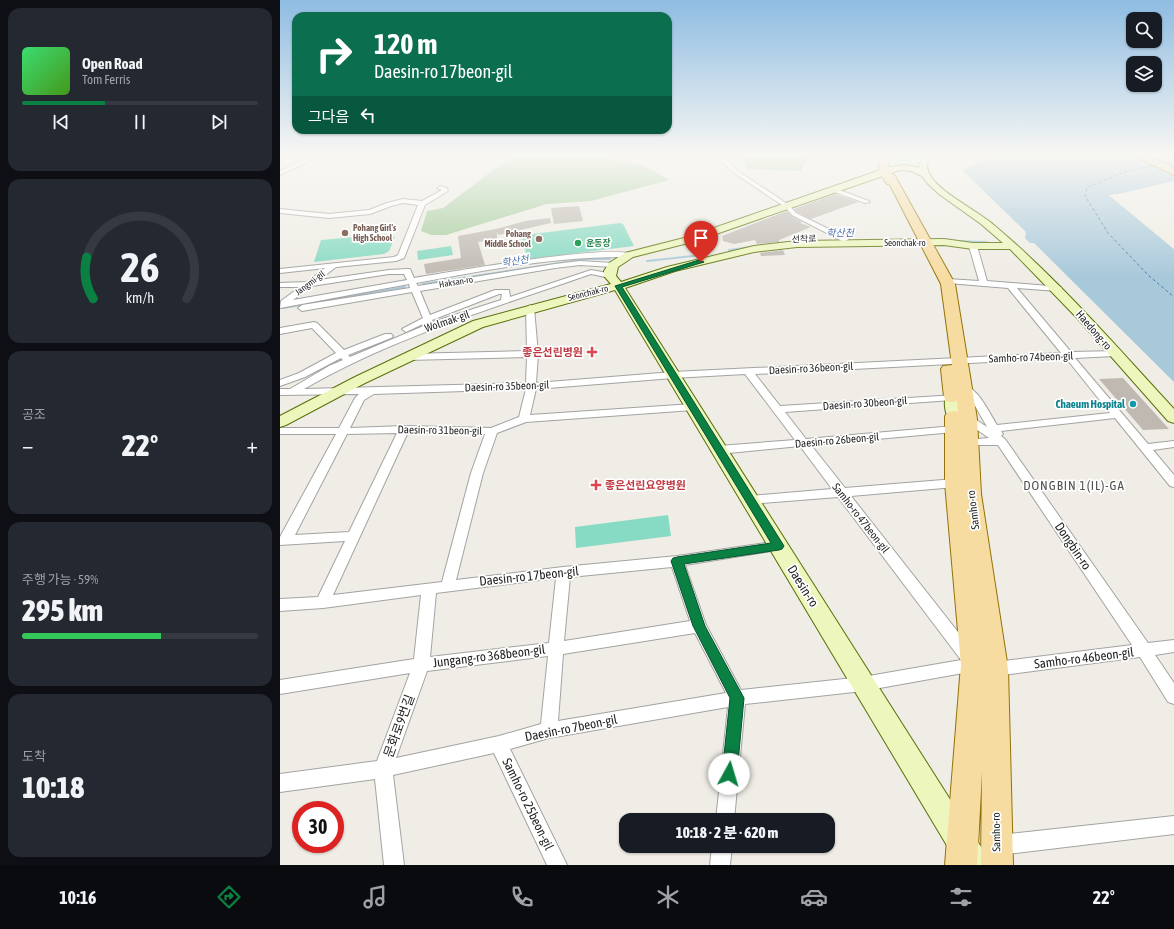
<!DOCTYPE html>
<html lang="ko">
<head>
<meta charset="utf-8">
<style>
  :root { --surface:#171b24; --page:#242831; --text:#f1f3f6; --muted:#9ea1a6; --line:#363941; --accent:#0b8043 }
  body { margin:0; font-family:"Asap Condensed","Noto Sans KR",sans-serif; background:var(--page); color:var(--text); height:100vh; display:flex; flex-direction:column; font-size:15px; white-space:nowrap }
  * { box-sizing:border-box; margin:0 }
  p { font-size:13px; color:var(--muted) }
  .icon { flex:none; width:22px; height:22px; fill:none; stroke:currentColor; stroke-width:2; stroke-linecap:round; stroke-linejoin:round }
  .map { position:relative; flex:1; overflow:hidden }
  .sheet { display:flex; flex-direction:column; gap:8px; padding:8px; background:#0d0f14; width:280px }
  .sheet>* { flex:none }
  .guide { position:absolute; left:12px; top:12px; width:380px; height:122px; border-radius:12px; box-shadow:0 1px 3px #0004; background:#0b6e4f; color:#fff; overflow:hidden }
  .tools { position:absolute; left:846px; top:12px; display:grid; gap:8px }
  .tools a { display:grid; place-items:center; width:36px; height:36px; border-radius:8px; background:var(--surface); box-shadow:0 1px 3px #0004; font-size:20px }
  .speed { position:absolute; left:12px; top:801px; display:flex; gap:8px; font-size:20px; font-weight:700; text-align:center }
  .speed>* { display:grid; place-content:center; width:52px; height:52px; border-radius:50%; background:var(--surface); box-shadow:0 1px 3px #0004; line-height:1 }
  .speed .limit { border:6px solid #d22; background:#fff; color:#111 }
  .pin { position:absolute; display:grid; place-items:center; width:34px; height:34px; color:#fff; margin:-41px -17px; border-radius:50% 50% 50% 0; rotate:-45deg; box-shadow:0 0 4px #0007 }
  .pin .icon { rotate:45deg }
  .me { position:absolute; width:44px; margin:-22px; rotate:6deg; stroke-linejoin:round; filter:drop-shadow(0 0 3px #0008) }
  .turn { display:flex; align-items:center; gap:14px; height:84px; padding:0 16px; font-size:18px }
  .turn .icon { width:52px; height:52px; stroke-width:2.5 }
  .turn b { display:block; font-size:28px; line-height:34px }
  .then { display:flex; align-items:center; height:38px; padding:0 16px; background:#0003; gap:8px; font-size:15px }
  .big { font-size:30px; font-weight:800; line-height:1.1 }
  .sheet .widget { flex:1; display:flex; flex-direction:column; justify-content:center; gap:6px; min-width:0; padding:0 14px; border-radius:12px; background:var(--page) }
  .sheet .dial { align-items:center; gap:0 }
  .dial svg { height:104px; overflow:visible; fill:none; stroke:var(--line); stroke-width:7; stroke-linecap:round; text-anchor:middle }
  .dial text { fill:var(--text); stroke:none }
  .song { display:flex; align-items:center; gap:12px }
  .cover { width:48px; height:48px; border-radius:6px; background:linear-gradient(135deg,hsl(140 70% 55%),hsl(100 70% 35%)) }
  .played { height:4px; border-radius:2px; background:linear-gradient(90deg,var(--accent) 35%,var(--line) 35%) }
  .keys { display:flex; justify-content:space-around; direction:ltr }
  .heat { display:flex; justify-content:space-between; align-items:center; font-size:22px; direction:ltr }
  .charge { height:6px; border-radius:3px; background:linear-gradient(90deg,#34c759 59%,var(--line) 0) }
  .trip { position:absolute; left:339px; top:813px; width:216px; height:40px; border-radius:12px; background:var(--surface); box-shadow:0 1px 3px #0004; font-weight:800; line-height:40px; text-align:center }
  .menu { display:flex; height:64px; justify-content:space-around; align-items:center; background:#090b0e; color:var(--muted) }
  .menu .icon { width:28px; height:28px }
  .menu .active { color:var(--accent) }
  .menu b { font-size:18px; color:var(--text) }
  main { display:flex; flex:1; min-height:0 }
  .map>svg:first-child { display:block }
  .forest { fill:#a5cc9c }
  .park { fill:#c4f7ce }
  .pitch { fill:#87dac3 }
  .water { fill:#a8c9da }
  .pier { fill:#efede5 }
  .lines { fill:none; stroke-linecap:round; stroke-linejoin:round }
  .stream { stroke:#a8c9da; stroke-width:2 }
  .ferry { stroke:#4f72aa; stroke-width:1; stroke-dasharray:3 2.5; stroke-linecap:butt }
  .building { fill:#bfb9b2 }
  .street-casing { stroke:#a3a3a3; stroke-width:2 }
  .secondary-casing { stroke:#5a710a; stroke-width:2 }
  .primary-casing { stroke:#927307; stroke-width:2 }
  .street { fill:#fff; fill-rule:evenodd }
  .secondary { fill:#edf6bc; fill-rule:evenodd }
  .primary { fill:#f7dca2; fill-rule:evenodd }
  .route { fill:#0b8043; stroke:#07532c }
  .education-dot { fill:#8d6e63; stroke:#fff; stroke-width:1.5 }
  .leisure-dot { fill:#2e9e5b; stroke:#fff; stroke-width:1.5 }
  .health-dot { fill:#e0444e; stroke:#fff; stroke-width:1.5 }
  .culture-dot { fill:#0f9aa8; stroke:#fff; stroke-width:1.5 }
  .labels { text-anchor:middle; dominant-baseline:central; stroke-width:3.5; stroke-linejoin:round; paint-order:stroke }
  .far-education-label { font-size:9px; font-weight:bold; fill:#785e54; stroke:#fff; text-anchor:start }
  .far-street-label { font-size:9px; fill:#1f1f1f; stroke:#fff }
  .far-leisure-label { font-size:9px; font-weight:bold; fill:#27864d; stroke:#fff; text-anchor:start }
  .far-water-label { font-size:10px; font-style:italic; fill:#4f72aa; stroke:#fff }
  .street-label { font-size:11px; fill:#1f1f1f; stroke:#fff }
  .health-label { font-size:11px; font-weight:bold; fill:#be3a42; stroke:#fff; text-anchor:end }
  .culture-label { font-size:11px; font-weight:bold; fill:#0d838f; stroke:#fff; text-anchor:end }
  .quarter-label { font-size:13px; letter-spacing:1px; fill:#525252; stroke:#fff }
  .near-street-label { font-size:13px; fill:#1f1f1f; stroke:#fff }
</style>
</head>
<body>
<main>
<section class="sheet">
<div class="widget">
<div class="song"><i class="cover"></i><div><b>Open Road</b><p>Tom Ferris</p></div></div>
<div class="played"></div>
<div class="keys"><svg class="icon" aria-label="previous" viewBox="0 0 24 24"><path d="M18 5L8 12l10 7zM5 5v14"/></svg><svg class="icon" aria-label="pause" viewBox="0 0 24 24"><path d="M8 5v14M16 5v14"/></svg><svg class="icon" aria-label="next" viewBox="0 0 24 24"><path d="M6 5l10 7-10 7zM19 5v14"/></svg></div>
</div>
<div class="widget dial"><svg viewBox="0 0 100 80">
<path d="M14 69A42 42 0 1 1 86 69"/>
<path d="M14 69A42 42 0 0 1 9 37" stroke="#0b8043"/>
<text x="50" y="56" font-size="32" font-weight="700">26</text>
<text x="50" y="72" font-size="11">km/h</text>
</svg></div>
<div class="widget"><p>공조</p>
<div class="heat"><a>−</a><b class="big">22°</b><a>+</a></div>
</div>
<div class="widget"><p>주행 가능 · 59%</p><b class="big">295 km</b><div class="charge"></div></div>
<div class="widget"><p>도착</p><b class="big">10:18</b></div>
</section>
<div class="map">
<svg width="894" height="865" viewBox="0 0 894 865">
  <rect width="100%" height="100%" fill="#efede5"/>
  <g class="forest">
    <polygon points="232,156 346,156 333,157 330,160 362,164 389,180 311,201 267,204 166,235 152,235 141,231 147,211 163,208"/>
    <polygon points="462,156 528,156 521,171 466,169"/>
  </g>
  <polygon class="park" points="618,156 640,156 636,160 635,167 611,168 613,162"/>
  <g class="pitch">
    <polygon points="340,223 343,224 354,246 248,259 242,239 253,234"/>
    <polygon points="108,234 115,237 109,251 104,254 34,262 41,240"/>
    <polygon points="171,246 173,255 138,260 137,251"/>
    <polygon points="388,515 391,536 296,548 295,527"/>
  </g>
  <polygon class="water" points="711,156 894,156 894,181 830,196 894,249 894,382 754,243 750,243 745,238 746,232 682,170"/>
  <polygon class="pier" points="836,194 840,195 834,196 894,246 894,249 829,195"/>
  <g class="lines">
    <g class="stream">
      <polyline points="673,241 707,242"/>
      <polyline points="484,245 513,242"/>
      <polyline points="449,250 471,247"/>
      <polyline points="367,261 422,255"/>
      <polyline points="143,284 306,259 330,259"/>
      <polyline points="3,308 125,287"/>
    </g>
    <g class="ferry">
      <path d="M874 166C850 168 829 178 807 188L805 196 828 233 868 275 894 297"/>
      <polyline points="889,166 894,166"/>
    </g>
  </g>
  <g class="building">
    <polygon points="555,194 578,202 531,219 517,212 514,209"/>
    <polygon points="299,206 303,221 274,224 271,208"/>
    <polygon points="507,211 511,216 522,222 520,223 531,227 499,240 499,242 477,244 475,240 454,244 443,241 442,236"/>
    <polygon points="270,218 271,223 218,235 217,231 217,239 198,242 205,265 146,274 144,264 181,258 178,236 216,229 245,221"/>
    <polygon points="503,250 505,255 481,256 480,253"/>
    <polygon points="843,378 889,429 863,430 819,379"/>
  </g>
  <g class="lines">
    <defs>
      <g id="street">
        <polygon points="33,156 40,156 0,175 0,171"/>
        <polygon points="435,156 441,156 458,171 509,205 516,213 569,239 565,241 562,241 512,215 505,207 454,173"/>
        <path d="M160 186 167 188 168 191 145 205 124 258 116 261 56 267 39 280 109 270 127 269H130L134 278C164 273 337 242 353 255L349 257C277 256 206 270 136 283L138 286 275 264 300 261 333 263 337 265 333 267 300 265 275 268 140 291 150 315 215 290H229L230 297 311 270 333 274 334 276 330 278 311 274C214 308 113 337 24 389L246 383 247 357 127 360 122 357 127 354 247 351 246 308 250 305 254 308 258 354 256 383 393 372 781 353 728 288 668 283 664 281 668 279 699 281 689 246 693 244 697 246 707 281 781 287 782 289 778 291 737 288 791 352 837 351 839 353 837 355 834 356 795 358 868 444 894 441V447L873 450 894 475V487L890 486 835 418 721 431 723 434 721 436 725 439 868 643 894 640V652L875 655 894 683V704L888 702 860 657 715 676 709 674 707 669 709 664 715 662 852 645 718 445H689L685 444 683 442 685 440 709 438 680 418 681 416 685 415 692 417 707 427 694 404 679 388 684 385C698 388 710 414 717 425L830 413 786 358 475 374 500 406 676 395 677 397 676 399 672 400 505 412 526 439 674 426 678 427 679 429 674 432 531 445 565 488 675 479 679 480 681 483 679 486 675 487 571 496 700 660 702 665 700 670 583 691 465 704 454 820H436L448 707 269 738 230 749 287 865H267L214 753 113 775 124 865H104L95 779 0 792V774L97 761 130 673 0 694V680L134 659 141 595 43 608 0 611V599L38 597 65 541 0 545V537L56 434H0V428H59L75 398 79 394 0 395V389H10L49 366 63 360 61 358 25 377 0 386V380L19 373 56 353 32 328 0 334V328L34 322 37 323 64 350 105 334H111L113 336 111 338 68 355 70 357 146 325 145 323 126 332 122 329 143 318 132 292 22 311 18 308 22 305 130 288 129 284 0 308 1 301 20 287H0V283L27 282 45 268 0 273V269L114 257 118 255 138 205 123 203 111 206 90 214 49 218 0 213V209L49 214 89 210 107 203 123 199 142 201 162 190 157 188ZM109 274H124L127 280 13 300 32 286ZM219 294H222L221 300 153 322 152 320ZM465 374 515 440 439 446 435 448 433 450 435 452 439 454 520 446 552 489 470 496 466 497 464 500 466 503 470 504 558 497 681 660 583 677 461 690 426 625 405 565 504 549 506 546 504 543 499 541 397 556 283 567 176 580 203 473 217 433 246 422 413 410 418 407 413 404 250 415 256 389 393 378ZM246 389 239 417 211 428 124 426 70 428 84 400 94 394ZM128 432 205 434 191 473 162 582 53 595ZM117 433 69 532 15 535 67 434ZM392 567 410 621 284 641 290 577ZM276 578 269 643 150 657 156 593ZM415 633 446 693 278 721 283 654ZM268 656 261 724 219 736 116 758 147 671Z"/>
        <polygon points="554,188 589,201 590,202 585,203 552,191 551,190"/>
        <polygon points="894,816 894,834 719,855 712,852 709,845 712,838 719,835"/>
        <polygon points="432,846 452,846 450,865 430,865"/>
      </g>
      <g id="secondary">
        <path d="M645 156H653L647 164C647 167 648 171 649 173 657 192 699 211 715 226 780 281 836 346 894 409V423L888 421 798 319 730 249H693L664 245 517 247 474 252 395 271 345 288 692 834 707 855 711 865H680L672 854 335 290 203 327 85 383 6 425 0 427V416L75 377 193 321 331 284 324 276V271L329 263 345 253 408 237 609 167 625 165 639 168V164ZM620 170 631 171 642 176 648 184 659 194 701 224 723 243H693L664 239 517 241 474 246 387 267 341 282 336 276 338 267 353 257 416 241Z"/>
        <path d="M672 393 677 394 679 397 682 416 679 419 674 421 669 419C665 414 663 400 667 394Z"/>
      </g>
      <g id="primary">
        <path d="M603 156H612L608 163 609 171 615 176 675 284 697 419 701 494 728 669 733 865H701L702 772 697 865H665L681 665 665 483V416L668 412 674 411 678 412 677 401 672 402 666 401 664 397 661 369 663 366 672 365 661 284 610 185 607 184C600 175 595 166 603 156Z"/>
        <polygon points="858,156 868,156 894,168 894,175 859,158"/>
      </g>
    </defs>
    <use href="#street" class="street-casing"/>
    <use href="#secondary" class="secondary-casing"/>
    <use href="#primary" class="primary-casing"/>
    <use href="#street" class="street"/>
    <use href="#secondary" class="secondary"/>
    <use href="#primary" class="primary"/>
  </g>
  <linearGradient id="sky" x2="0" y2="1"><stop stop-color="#8ebce2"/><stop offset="0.56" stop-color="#f8f7f3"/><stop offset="1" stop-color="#f8f7f3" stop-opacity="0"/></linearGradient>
  <rect width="894" height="277" fill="url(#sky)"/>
  <polygon class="route" points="419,260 424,262 342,287 504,546 502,549 499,550 404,564 425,626 464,698 457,774 454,779 449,781 444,779 442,774 450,698 413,626 391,561 393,558 397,557 491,543 335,286"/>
  <g class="education-dot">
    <circle cx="65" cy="233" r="4"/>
    <circle cx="259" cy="239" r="4"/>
  </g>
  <circle class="leisure-dot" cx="298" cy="243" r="4"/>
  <g class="health-dot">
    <path d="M310 346h4v4h4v4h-4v4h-4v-4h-4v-4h4z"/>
    <path d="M314 479h4v4h4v4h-4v4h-4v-4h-4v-4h4z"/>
  </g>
  <circle class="culture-dot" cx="853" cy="404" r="4"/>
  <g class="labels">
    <g class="far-education-label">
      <text x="73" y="228">Pohang Girl's<tspan x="73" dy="10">High School</tspan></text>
      <text x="251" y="234" text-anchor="end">Pohang<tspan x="251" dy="10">Middle School</tspan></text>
    </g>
    <g class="far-street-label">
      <text transform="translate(524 239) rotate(-2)">선착로</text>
      <text x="625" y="243">Seonchak-ro</text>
      <text transform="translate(176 282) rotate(-9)">Haksan-ro</text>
      <text transform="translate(30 283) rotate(-37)">Jangmi-gil</text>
      <text transform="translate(308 293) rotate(-14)">Seonchak-ro</text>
    </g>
    <g class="far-leisure-label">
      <text x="306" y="243">운동장</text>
    </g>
    <g class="far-water-label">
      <text transform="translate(560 233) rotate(-1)">학산천</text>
      <text transform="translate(235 261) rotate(-9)">학산천</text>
    </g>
    <g class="street-label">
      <text transform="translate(167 321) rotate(-19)">Wolmak-gil</text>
      <text transform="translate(814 330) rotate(49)">Haedong-ro</text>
      <text transform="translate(751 357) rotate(-2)">Samho-ro 74beon-gil</text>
      <text transform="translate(531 368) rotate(-3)">Daesin-ro 36beon-gil</text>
      <text transform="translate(227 386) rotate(-2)">Daesin-ro 35beon-gil</text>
      <text transform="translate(585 403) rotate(-4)">Daesin-ro 30beon-gil</text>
      <text transform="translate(160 430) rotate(1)">Daesin-ro 31beon-gil</text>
      <text transform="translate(557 440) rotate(-5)">Daesin-ro 26beon-gil</text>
      <text transform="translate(693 510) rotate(-97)">Samho-ro</text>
      <text transform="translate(581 518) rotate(52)">Samho-ro 47beon-gil</text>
      <text transform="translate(716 832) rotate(-91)">Samho-ro</text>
    </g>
    <g class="health-label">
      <text x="303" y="352">좋은선린병원</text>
      <text x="325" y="485" text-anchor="start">좋은선린요양병원</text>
    </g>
    <g class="culture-label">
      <text x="845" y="404">Chaeum Hospital</text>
    </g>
    <g class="quarter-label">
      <text x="794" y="485">DONGBIN 1(IL)-GA</text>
    </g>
    <g class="near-street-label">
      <text transform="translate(793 546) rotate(56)">Dongbin-ro</text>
      <text transform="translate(249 576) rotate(-6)">Daesin-ro 17beon-gil</text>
      <text transform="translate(523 586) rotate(58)">Daesin-ro</text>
      <text transform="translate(209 656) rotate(-7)">Jungang-ro 368beon-gil</text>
      <text transform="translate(804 658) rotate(-7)">Samho-ro 46beon-gil</text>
      <text transform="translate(119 726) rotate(-70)">문화로9번길</text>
      <text transform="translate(291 728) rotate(-11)">Daesin-ro 7beon-gil</text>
      <text transform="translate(248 804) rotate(64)">Samho-ro 25beon-gil</text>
    </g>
  </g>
</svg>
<div class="tools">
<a><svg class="icon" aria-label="search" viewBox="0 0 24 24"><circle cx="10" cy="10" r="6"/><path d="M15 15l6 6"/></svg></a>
<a><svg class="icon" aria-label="layers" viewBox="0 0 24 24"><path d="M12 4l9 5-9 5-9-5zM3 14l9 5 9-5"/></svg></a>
</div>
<div class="speed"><div class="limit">30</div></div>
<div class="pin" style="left:421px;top:262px;background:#d93025"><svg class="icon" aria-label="arrive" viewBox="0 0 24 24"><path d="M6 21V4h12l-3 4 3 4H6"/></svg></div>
<svg class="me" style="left:449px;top:774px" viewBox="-20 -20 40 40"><circle r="19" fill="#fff"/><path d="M0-13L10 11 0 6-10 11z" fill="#0b8043"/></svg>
<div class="trip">10:18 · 2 분 · 620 m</div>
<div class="guide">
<div class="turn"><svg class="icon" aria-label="right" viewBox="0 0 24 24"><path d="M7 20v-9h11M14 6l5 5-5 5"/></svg><div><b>120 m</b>Daesin-ro 17beon-gil</div></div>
<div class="then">그다음<svg class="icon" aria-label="left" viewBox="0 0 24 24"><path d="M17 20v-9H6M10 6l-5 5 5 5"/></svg></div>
</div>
</div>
</main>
<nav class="menu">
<b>10:16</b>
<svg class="icon active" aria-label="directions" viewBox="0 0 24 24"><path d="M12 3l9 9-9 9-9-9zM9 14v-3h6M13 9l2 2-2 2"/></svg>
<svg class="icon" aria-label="music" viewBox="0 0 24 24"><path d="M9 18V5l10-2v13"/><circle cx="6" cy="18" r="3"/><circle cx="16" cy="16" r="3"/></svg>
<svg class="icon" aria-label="phone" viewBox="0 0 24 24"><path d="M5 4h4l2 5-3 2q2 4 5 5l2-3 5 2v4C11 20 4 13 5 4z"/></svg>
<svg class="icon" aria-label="climate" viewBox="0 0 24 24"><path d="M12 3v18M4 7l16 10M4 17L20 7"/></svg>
<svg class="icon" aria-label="car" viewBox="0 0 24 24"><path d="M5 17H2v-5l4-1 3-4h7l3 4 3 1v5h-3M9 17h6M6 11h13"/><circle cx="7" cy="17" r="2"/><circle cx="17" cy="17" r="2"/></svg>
<svg class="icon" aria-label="filters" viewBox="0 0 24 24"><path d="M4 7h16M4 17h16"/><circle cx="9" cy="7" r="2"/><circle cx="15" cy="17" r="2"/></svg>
<b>22°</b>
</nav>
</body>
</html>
